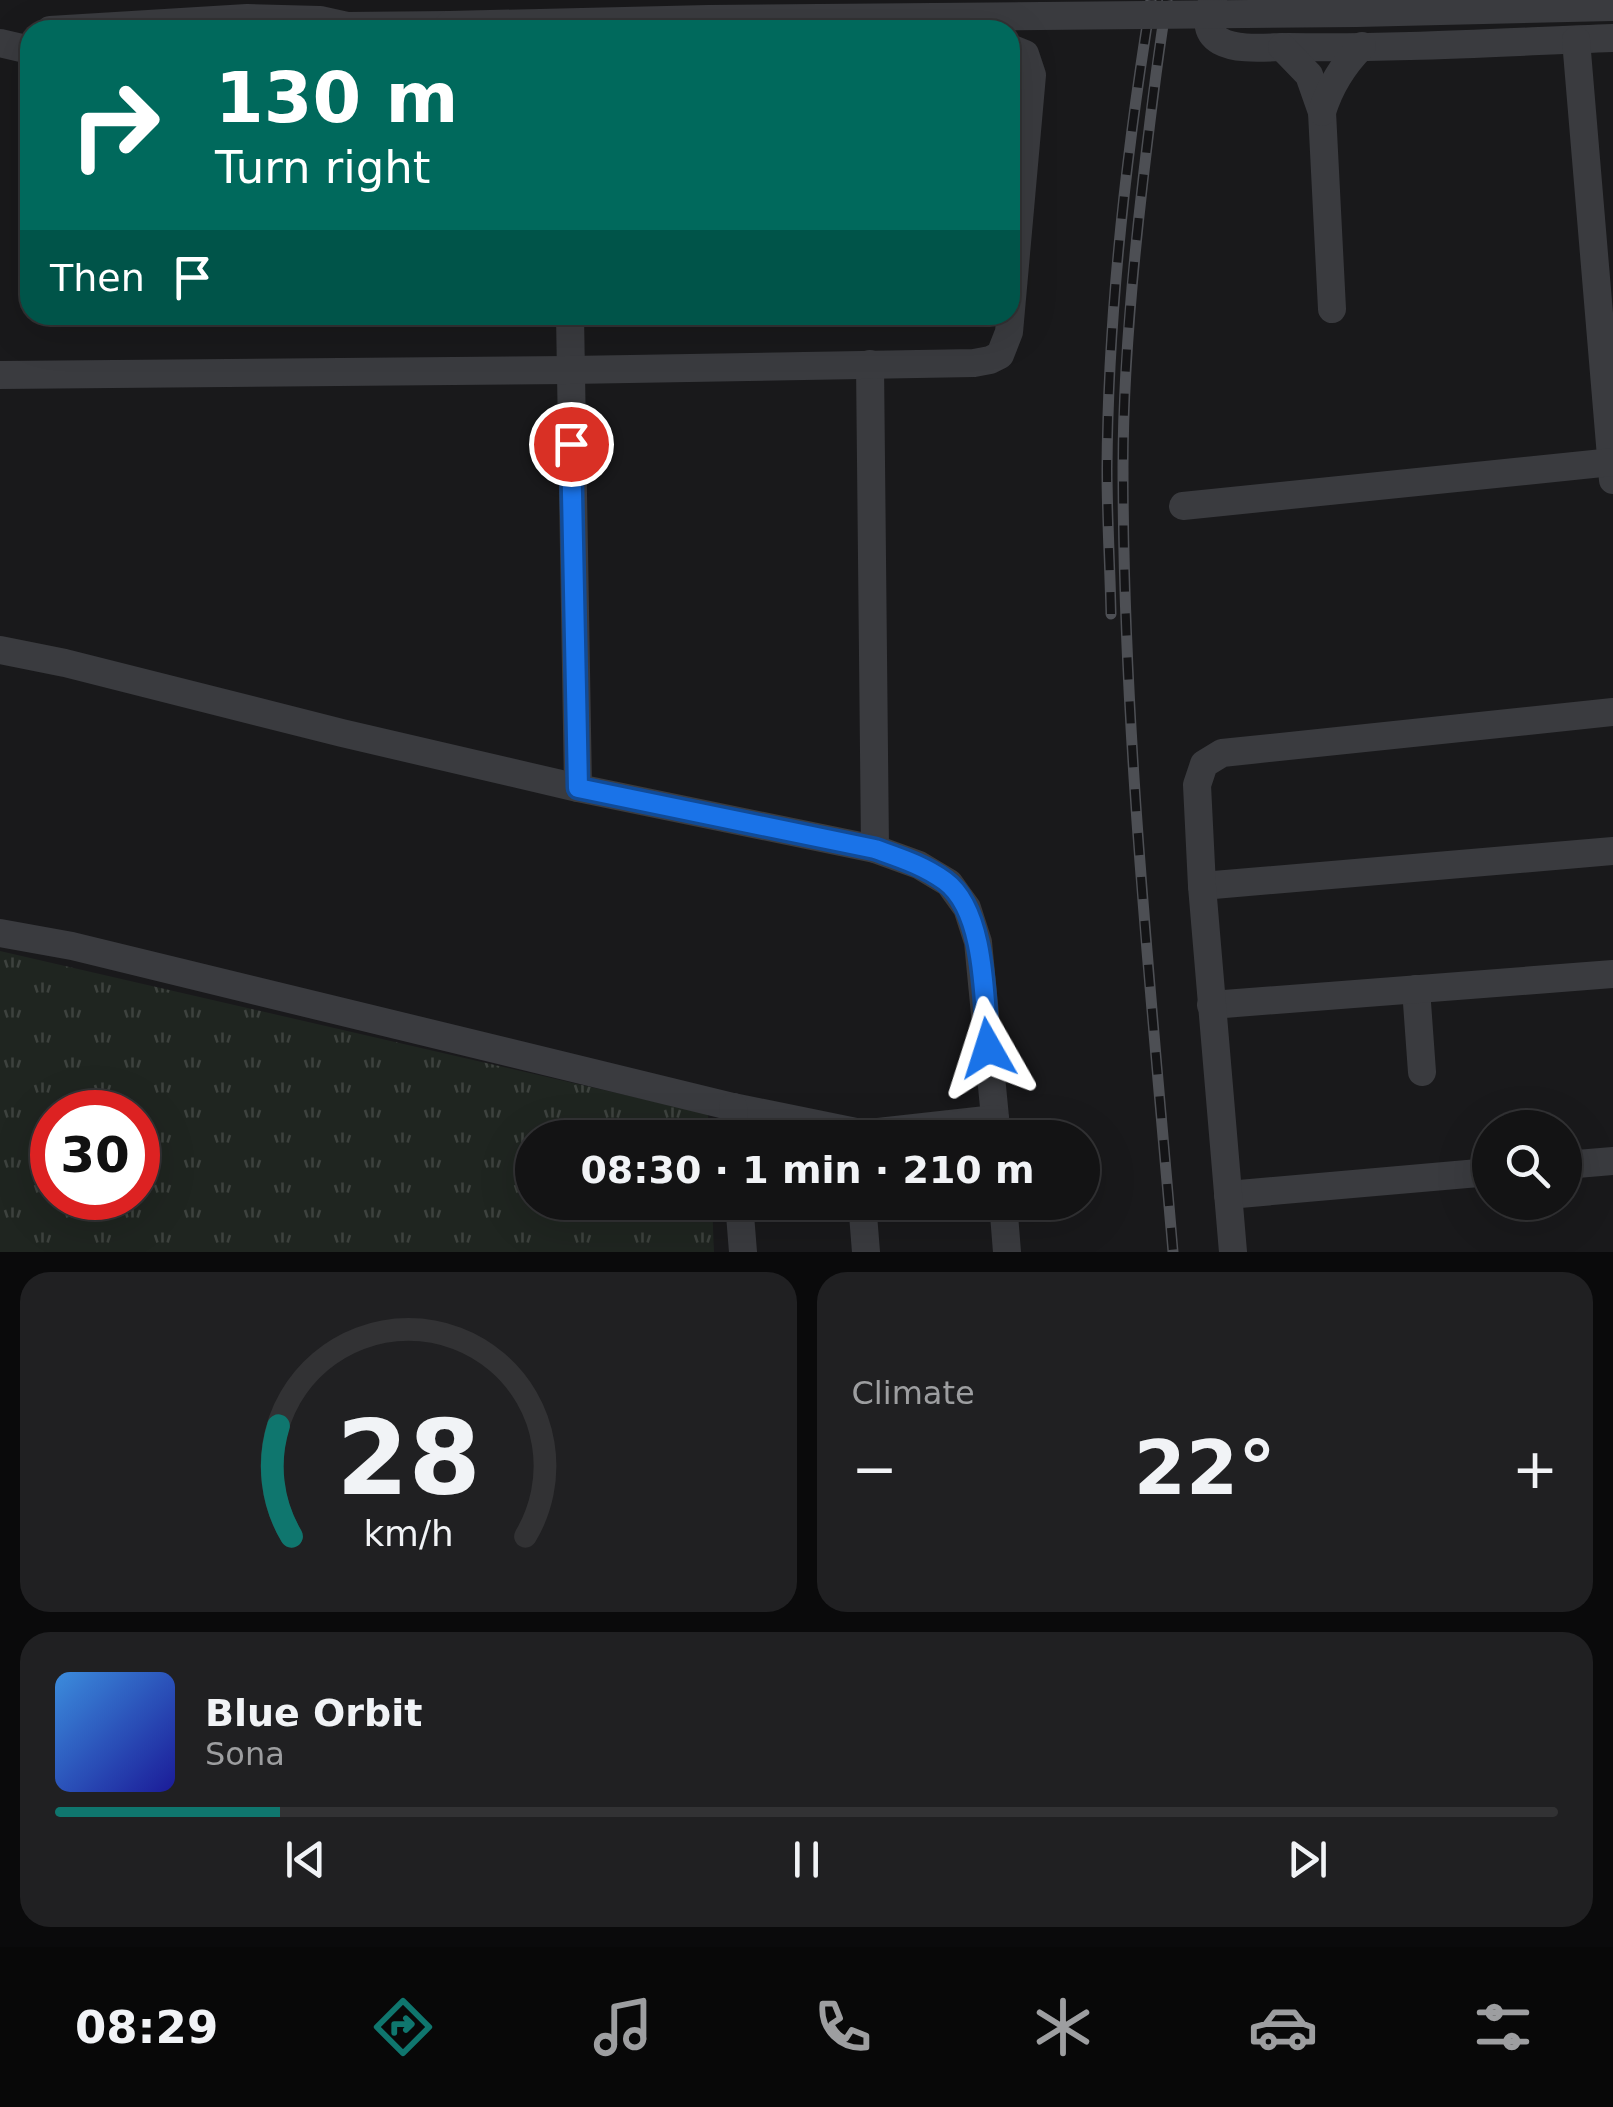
<!DOCTYPE html>
<html lang="en">
<head>
<meta charset="utf-8">
<style>
  :root { --surface:#131314; --page:#202022; --text:#f1f3f6; --muted:#9d9ea0; --line:#323234; --accent:#0f766e }
  body { margin:0; font-family:"DejaVu Sans",sans-serif; background:var(--page); color:var(--text); height:100vh; display:flex; flex-direction:column; font-size:38px; white-space:nowrap }
  * { box-sizing:border-box; margin:0 }
  p { font-size:32px; color:var(--muted) }
  .icon { flex:none; width:55px; height:55px; fill:none; stroke:currentColor; stroke-width:2; stroke-linecap:round; stroke-linejoin:round }
  .map { position:relative; height:1252px; overflow:hidden }
  .panel { display:flex; flex-direction:column; gap:20px; padding:20px; background:#0a0a0b; flex:1 }
  .panel>* { flex:none }
  .hud { position:absolute; left:20px; top:20px; width:1000px; height:305px; border-radius:30px; box-shadow:0 10px 40px #0002,0 0 0 2px var(--line); background:#00695c; color:#fff; overflow:hidden }
  .fabs { position:absolute; left:1472px; top:1110px; display:grid; gap:20px }
  .fabs a { display:grid; place-items:center; width:110px; height:110px; border-radius:50%; background:var(--surface); box-shadow:0 10px 40px #0002,0 0 0 2px var(--line); font-size:50px }
  .speed { position:absolute; left:30px; top:1090px; display:flex; gap:20px; font-size:50px; font-weight:700; text-align:center }
  .speed>* { display:grid; place-content:center; width:130px; height:130px; border-radius:50%; background:var(--surface); box-shadow:0 10px 40px #0002,0 0 0 2px var(--line); line-height:1 }
  .speed .limit { border:15px solid #d22; background:#fff; color:#111 }
  .pin { position:absolute; display:grid; place-items:center; width:85px; height:85px; color:#fff; margin:-42px; border:5px solid #fff; border-radius:50%; box-shadow:0 2px 10px #0007 }
  .me { position:absolute; width:110px; margin:-55px; rotate:354deg; stroke-linejoin:round; filter:drop-shadow(0 0 8px #0008) }
  .turn { display:flex; align-items:center; gap:35px; height:210px; padding:0 30px; font-size:45px }
  .turn .icon { width:130px; height:130px; stroke-width:2.5 }
  .turn b { display:block; font-size:70px; line-height:85px }
  .then { display:flex; align-items:center; height:95px; padding:0 30px; background:#0003; gap:20px; font-size:38px }
  .big { font-size:75px; font-weight:600; line-height:1.1 }
  .panel .tile { flex:1; display:flex; flex-direction:column; justify-content:center; gap:15px; min-width:0; padding:0 35px; border-radius:30px; background:var(--page) }
  .panel .dial { align-items:center; gap:0 }
  .dial svg { height:260px; overflow:visible; fill:none; stroke:var(--line); stroke-width:7; stroke-linecap:round; text-anchor:middle }
  .dial text { fill:var(--text); stroke:none }
  .song { display:flex; align-items:center; gap:30px }
  .cover { width:120px; height:120px; border-radius:15px; background:linear-gradient(135deg,hsl(210 70% 55%),hsl(240 70% 35%)) }
  .played { height:10px; border-radius:5px; background:linear-gradient(90deg,var(--accent) 15%,var(--line) 15%) }
  .keys { display:flex; justify-content:space-around; direction:ltr }
  .heat { display:flex; justify-content:space-between; align-items:center; font-size:55px; direction:ltr }
  .panel .tiles { flex:1; display:grid; gap:20px; grid-template-columns:1fr 1fr }
  .tile:last-child { grid-column:span 2 }
  .trip { position:absolute; left:515px; top:1120px; width:585px; height:100px; border-radius:50px; background:var(--surface); box-shadow:0 10px 40px #0002,0 0 0 2px var(--line); font-weight:600; line-height:100px; text-align:center }
  .tab-bar { display:flex; height:160px; justify-content:space-around; align-items:center; background:#080808; color:var(--muted) }
  .tab-bar .icon { width:70px; height:70px }
  .tab-bar .selected { color:var(--accent) }
  .tab-bar b { font-size:45px; color:var(--text) }
  .map>svg:first-child { display:block }
  .grass { fill:url(#grass-tufts); fill-rule:evenodd }
  .lines { fill:none; stroke-linecap:round; stroke-linejoin:round }
  .minor { stroke:#3a3b3f; stroke-width:28 }
  .rail-casing { stroke:#4d4f54; stroke-width:11 }
  .rail { stroke:#141416; stroke-width:8; stroke-dasharray:22; stroke-linecap:butt }
  .minor-bridge { stroke:#3a3b3f; stroke-width:28 }
  .route-casing { stroke:#114b97; stroke-width:25 }
  .route { stroke:#1a73e8; stroke-width:18 }
</style>
</head>
<body>
<div class="map">
<svg width="1613" height="1252" viewBox="0 0 1613 1252">
  <defs>
    <pattern id="grass-tufts" width="24" height="20" patternUnits="userSpaceOnUse" patternTransform="scale(2.5)"><rect width="24" height="20" fill="#1f2520"/><path d="M3 7l-1-3M5 7V3M7 7l1-3M15 17l-1-3M17 17v-4M19 17l1-3" fill="none" stroke="#3d423e"/></pattern>
  </defs>
  <rect width="100%" height="100%" fill="#19191b"/>
  <path class="grass" d="M0 951 708 1114 709 1137 532 1138V1202L712 1203 714 1252H0ZM52 1112H138V1198H52Z"/>
  <g class="lines">
    <g class="minor">
      <path d="M1213 0C1207 14 1204 32 1220 41 1238 51 1268 47 1288 47 1396 49 1505 42 1613 38"/>
      <polyline points="50,30 247,18 320,20 347,26 449,25"/>
      <polyline points="1576,40 1613,480"/>
      <polyline points="0,43 30,50"/>
      <polyline points="1282,47 1309,75 1322,112 1332,309"/>
      <path d="M1322 112C1330 86 1343 65 1362 46"/>
      <polyline points="570,315 578,788"/>
      <polyline points="870,364 875,849"/>
      <polyline points="0,375 570,370 974,363 990,360 1000,355 1009,332 1032,75 1025,54 1010,48"/>
      <polyline points="1183,506 1613,462"/>
      <polyline points="0,650 65,663 342,733 578,788 875,849 919,865 949,883 967,908 978,942 997,1138"/>
      <polyline points="1202,886 1613,851"/>
      <polyline points="0,933 72,946 733,1107 856,1132 878,1132 995,1119"/>
      <polyline points="1416,989 1422,1072"/>
      <polyline points="1211,1005 1613,974"/>
      <polyline points="733,1107 735,1138"/>
      <polyline points="1565,1165 1613,1161"/>
      <polyline points="1228,1195 1490,1172"/>
      <polyline points="739,1202 743,1252"/>
      <polyline points="862,1202 866,1252"/>
      <polyline points="1003,1202 1007,1252"/>
      <polyline points="1233,1252 1202,886 1197,785 1204,764 1222,753 1613,712"/>
    </g>
    <defs>
      <g id="rail">
        <path d="M1167 0C1157 59 1150 120 1143 180 1132 275 1123 371 1123 467 1123 729 1151 991 1173 1252"/>
        <path d="M1111 614C1110 566 1107 517 1107 469 1108 313 1126 154 1151 0"/>
      </g>
    </defs>
    <use href="#rail" class="rail-casing"/>
    <use href="#rail" class="rail"/>
    <polyline class="minor-bridge" points="449,25 708,19 1357,13 1613,7"/>
  </g>
  <g class="lines">
    <defs>
      <path id="route" d="M571 444 578 788 875 849C900 858 923 865 945 881 986 911 984 1001 988 1048"/>
    </defs>
    <use href="#route" class="route-casing"/>
    <use href="#route" class="route"/>
  </g>
</svg>
<div class="fabs">
<a><svg class="icon" aria-label="search" viewBox="0 0 24 24"><circle cx="10" cy="10" r="6"/><path d="M15 15l6 6"/></svg></a>
</div>
<div class="speed"><div class="limit">30</div></div>
<div class="pin" style="left:571px;top:444px;background:#d93025"><svg class="icon" aria-label="arrive" viewBox="0 0 24 24"><path d="M6 21V4h12l-3 4 3 4H6"/></svg></div>
<svg class="me" style="left:988px;top:1048px" viewBox="-20 -20 40 40"><path d="M0-17L14 15 0 8-14 15z" fill="#1a73e8" stroke="#fff" stroke-width="4"/></svg>
<div class="trip">08:30 · 1 min · 210 m</div>
<div class="hud">
<div class="turn"><svg class="icon" aria-label="right" viewBox="0 0 24 24"><path d="M7 20v-9h11M14 6l5 5-5 5"/></svg><div><b>130 m</b>Turn right</div></div>
<div class="then">Then<svg class="icon" aria-label="arrive" viewBox="0 0 24 24"><path d="M6 21V4h12l-3 4 3 4H6"/></svg></div>
</div>
</div>
<section class="panel">
<div class="tiles">
<div class="tile dial"><svg viewBox="0 0 100 80">
<path d="M14 69A42 42 0 1 1 86 69"/>
<path d="M14 69A42 42 0 0 1 10 35" stroke="#0f766e"/>
<text x="50" y="56" font-size="32" font-weight="700">28</text>
<text x="50" y="72" font-size="11">km/h</text>
</svg></div>
<div class="tile"><p>Climate</p>
<div class="heat"><a>−</a><b class="big">22°</b><a>+</a></div>
</div>
<div class="tile">
<div class="song"><i class="cover"></i><div><b>Blue Orbit</b><p>Sona</p></div></div>
<div class="played"></div>
<div class="keys"><svg class="icon" aria-label="previous" viewBox="0 0 24 24"><path d="M18 5L8 12l10 7zM5 5v14"/></svg><svg class="icon" aria-label="pause" viewBox="0 0 24 24"><path d="M8 5v14M16 5v14"/></svg><svg class="icon" aria-label="next" viewBox="0 0 24 24"><path d="M6 5l10 7-10 7zM19 5v14"/></svg></div>
</div>
</div>
</section>
<nav class="tab-bar">
<b>08:29</b>
<svg class="icon selected" aria-label="directions" viewBox="0 0 24 24"><path d="M12 3l9 9-9 9-9-9zM9 14v-3h6M13 9l2 2-2 2"/></svg>
<svg class="icon" aria-label="music" viewBox="0 0 24 24"><path d="M9 18V5l10-2v13"/><circle cx="6" cy="18" r="3"/><circle cx="16" cy="16" r="3"/></svg>
<svg class="icon" aria-label="phone" viewBox="0 0 24 24"><path d="M5 4h4l2 5-3 2q2 4 5 5l2-3 5 2v4C11 20 4 13 5 4z"/></svg>
<svg class="icon" aria-label="climate" viewBox="0 0 24 24"><path d="M12 3v18M4 7l16 10M4 17L20 7"/></svg>
<svg class="icon" aria-label="car" viewBox="0 0 24 24"><path d="M5 17H2v-5l4-1 3-4h7l3 4 3 1v5h-3M9 17h6M6 11h13"/><circle cx="7" cy="17" r="2"/><circle cx="17" cy="17" r="2"/></svg>
<svg class="icon" aria-label="filters" viewBox="0 0 24 24"><path d="M4 7h16M4 17h16"/><circle cx="9" cy="7" r="2"/><circle cx="15" cy="17" r="2"/></svg>
</nav>
</body>
</html>
